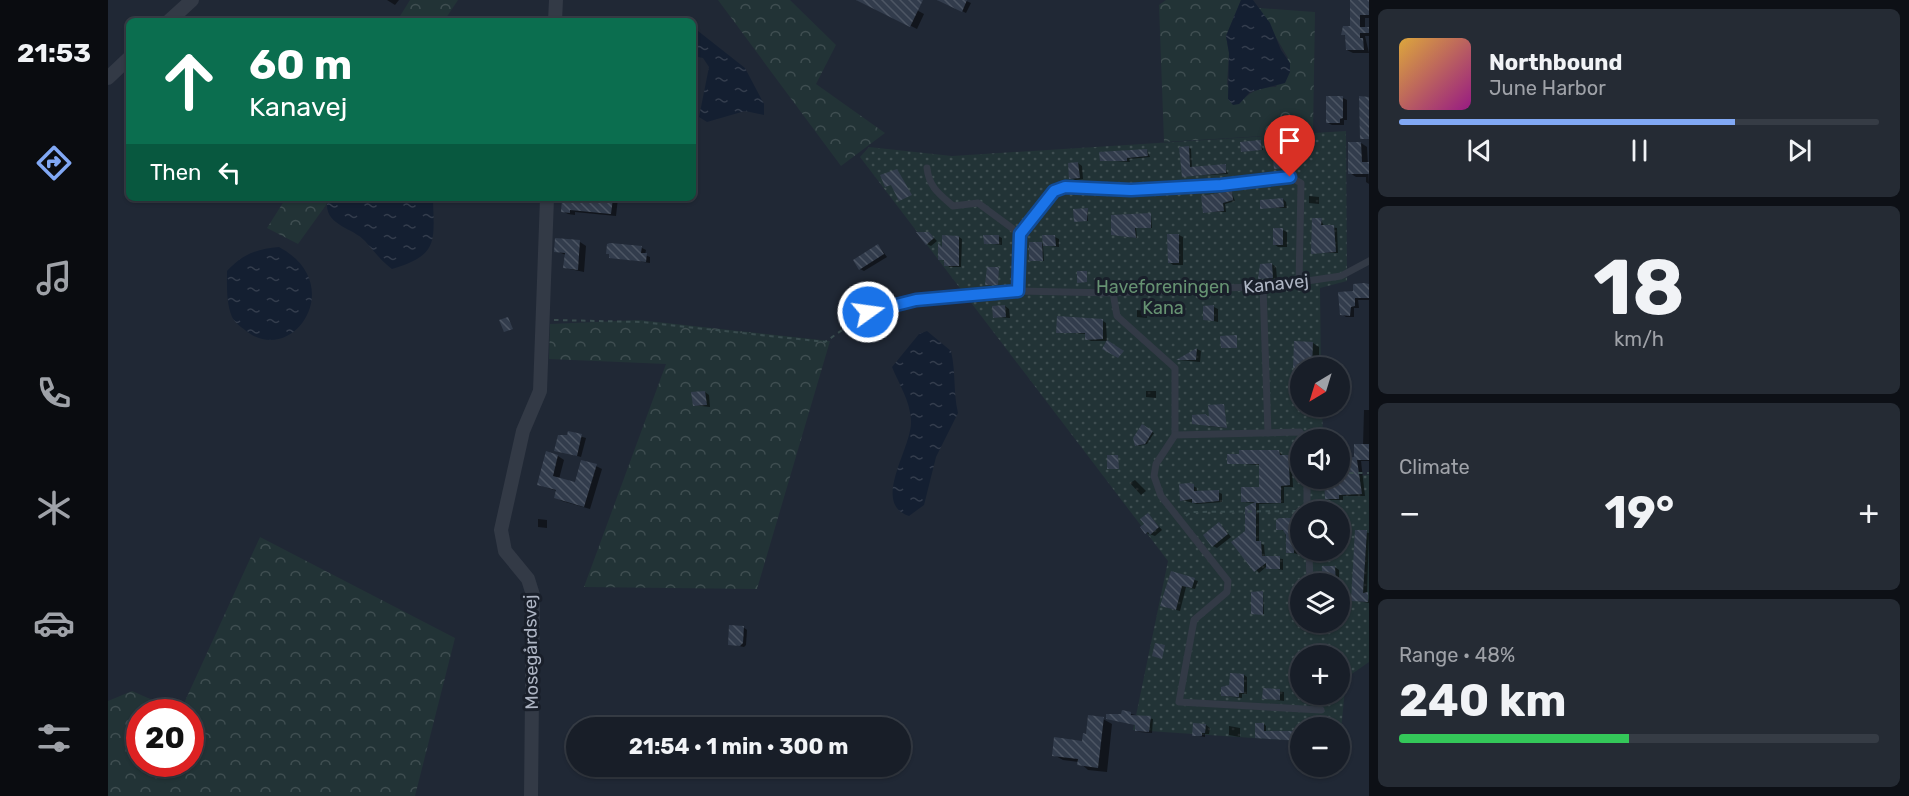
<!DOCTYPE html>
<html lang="en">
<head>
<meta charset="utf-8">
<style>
  :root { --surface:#181e28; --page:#252b34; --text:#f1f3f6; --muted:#9fa2a8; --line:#363c45; --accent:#81a8f4 }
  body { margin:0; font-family:Rubik,sans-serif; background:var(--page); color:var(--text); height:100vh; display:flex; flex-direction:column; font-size:22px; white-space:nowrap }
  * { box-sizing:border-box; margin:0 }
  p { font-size:20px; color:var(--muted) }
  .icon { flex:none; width:33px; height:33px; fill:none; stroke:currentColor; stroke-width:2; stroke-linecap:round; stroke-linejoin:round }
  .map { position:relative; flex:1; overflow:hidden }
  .drawer { display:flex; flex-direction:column; gap:9px; padding:9px; background:#0d1016; width:540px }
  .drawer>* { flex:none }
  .hud { position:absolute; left:18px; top:18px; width:570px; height:183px; border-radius:9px; box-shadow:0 2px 4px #0004,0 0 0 2px var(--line); background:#0b6e4f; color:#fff; overflow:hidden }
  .needle { width:39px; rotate:218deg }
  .fabs { position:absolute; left:1182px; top:357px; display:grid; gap:12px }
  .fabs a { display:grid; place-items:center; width:60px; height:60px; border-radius:50%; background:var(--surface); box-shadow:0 2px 4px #0004,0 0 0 2px var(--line); font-size:30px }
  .speed { position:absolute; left:18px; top:699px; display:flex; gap:12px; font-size:30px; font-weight:700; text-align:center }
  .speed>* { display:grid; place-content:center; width:78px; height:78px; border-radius:50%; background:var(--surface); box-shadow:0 2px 4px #0004,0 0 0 2px var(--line); line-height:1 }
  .speed .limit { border:9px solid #d22; background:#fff; color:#111 }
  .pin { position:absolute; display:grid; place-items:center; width:51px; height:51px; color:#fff; margin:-62px -26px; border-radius:50% 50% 50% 0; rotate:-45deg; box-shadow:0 0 6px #0007 }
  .pin .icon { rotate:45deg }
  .me { position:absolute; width:66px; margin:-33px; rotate:76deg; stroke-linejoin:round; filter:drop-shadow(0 0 4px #0008) }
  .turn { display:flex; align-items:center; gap:21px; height:126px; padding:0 24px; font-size:27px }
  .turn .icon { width:78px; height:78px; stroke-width:2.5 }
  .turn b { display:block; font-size:42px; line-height:51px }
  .then { display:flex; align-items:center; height:57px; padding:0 24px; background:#0003; gap:12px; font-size:22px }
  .big { font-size:45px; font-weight:700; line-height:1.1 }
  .drawer .card { flex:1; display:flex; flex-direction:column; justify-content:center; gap:9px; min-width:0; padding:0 21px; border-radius:9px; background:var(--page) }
  .drawer .dial { align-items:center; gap:0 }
  .dial b { font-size:78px; line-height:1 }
  .song { display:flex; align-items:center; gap:18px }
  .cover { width:72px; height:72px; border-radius:9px; background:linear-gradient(135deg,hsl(40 70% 55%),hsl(310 70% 35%)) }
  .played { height:6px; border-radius:3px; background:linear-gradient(90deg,var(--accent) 70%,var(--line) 70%) }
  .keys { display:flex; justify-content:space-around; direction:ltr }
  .heat { display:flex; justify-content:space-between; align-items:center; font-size:33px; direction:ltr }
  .charge { height:9px; border-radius:4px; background:linear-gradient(90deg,#34c759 48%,var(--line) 0) }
  .trip { position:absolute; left:458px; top:717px; width:345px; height:60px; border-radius:30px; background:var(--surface); box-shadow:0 2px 4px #0004,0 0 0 2px var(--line); font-weight:700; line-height:60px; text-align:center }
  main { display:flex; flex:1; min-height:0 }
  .dock { display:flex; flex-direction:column; width:108px; justify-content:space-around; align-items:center; background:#0a0c10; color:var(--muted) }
  .dock .icon { width:42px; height:42px }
  .dock .on { color:var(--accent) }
  .dock b { font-size:27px; color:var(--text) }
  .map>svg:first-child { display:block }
  .forest { fill:url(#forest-crowns); fill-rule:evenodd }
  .garden { fill:url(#garden-dots); fill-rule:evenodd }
  .water { fill:url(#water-ripples) }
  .shadow { fill:#0007 }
  .building { fill:url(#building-back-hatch) }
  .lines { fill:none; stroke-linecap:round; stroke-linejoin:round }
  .path { stroke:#3a4c4f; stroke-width:2; stroke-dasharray:4.5 4.5; stroke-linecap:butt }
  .service { stroke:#333a46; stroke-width:7 }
  .minor { stroke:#333a46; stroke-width:14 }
  .route-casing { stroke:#114b97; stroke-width:15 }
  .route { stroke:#1a73e8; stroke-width:10 }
  .labels { text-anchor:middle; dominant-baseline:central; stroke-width:6; stroke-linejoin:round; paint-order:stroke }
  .street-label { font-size:18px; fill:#adb4c3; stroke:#191f2a }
  .park-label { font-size:18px; fill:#669272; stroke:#191f2a }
</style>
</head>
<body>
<main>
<nav class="dock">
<b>21:53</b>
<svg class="icon on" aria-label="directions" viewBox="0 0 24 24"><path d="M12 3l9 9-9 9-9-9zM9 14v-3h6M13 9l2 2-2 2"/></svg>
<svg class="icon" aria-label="music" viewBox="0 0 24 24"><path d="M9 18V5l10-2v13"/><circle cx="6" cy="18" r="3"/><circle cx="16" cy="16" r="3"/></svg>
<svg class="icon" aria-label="phone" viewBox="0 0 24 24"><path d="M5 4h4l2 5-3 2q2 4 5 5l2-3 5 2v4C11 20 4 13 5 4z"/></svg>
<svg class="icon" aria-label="climate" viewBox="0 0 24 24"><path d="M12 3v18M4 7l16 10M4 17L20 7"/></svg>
<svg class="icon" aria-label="car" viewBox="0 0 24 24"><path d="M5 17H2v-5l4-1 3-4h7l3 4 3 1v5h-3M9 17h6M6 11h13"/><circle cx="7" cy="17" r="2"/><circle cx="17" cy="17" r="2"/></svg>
<svg class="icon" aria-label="filters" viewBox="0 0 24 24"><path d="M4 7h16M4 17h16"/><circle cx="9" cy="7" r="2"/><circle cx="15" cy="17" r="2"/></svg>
</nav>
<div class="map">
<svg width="1261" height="796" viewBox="0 0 1261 796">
  <defs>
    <pattern id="forest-crowns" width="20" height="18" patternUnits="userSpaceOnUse" patternTransform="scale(1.5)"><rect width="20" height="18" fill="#223336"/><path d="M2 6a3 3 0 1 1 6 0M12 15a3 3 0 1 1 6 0" fill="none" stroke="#3f4e51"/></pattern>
    <pattern id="garden-dots" width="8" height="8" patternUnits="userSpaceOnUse" patternTransform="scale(1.5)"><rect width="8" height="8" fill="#223336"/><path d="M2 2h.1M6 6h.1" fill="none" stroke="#3f4e51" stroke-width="1.8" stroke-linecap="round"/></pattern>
    <pattern id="water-ripples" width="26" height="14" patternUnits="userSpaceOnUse" patternTransform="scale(1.5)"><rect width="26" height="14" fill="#141f31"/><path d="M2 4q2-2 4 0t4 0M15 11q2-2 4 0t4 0" fill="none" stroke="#343d4d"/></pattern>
    <pattern id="building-back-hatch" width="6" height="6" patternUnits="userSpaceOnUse" patternTransform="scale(1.5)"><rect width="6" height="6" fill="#323c4c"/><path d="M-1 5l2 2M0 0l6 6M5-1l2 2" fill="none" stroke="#4d5664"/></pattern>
  </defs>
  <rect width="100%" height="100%" fill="#202835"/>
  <g class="forest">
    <polygon points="302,0 350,0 336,21 289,21"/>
    <polygon points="610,0 682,0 728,45 708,84 777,133 733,166"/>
    <path d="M1058 0H1133L1118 36 1121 53 1119 84 1131 104C1143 91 1151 87 1168 87L1180 58 1151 8 1207 12 1205 133 1056 142 1051 5Z"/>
    <polygon points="178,198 220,198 218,205 190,244 159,228"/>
    <polygon points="531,320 722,341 649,589 476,587 558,364 441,359 442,324"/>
    <path d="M152 537 347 638 307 796H0V701L24 691 72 712ZM82 712V764H32V712Z"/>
  </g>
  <path class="garden" d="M1238 131 1239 281 1212 288 1213 367 1192 368V406L1214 407 1215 439 1192 440V478L1261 475V662L1238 678 1232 741V728H1192V741L1025 730 1060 561 752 157 761 147 844 156ZM1192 512H1232V550H1192ZM1192 584H1232V622H1192ZM1192 656H1232V694H1192Z"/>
  <g class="water">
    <polygon points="1133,0 1145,0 1162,23 1173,50 1182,63 1182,72 1177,83 1142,92 1131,104 1125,105 1120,99 1121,53 1118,36"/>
    <polygon points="585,27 637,68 656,104 656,115 637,111 599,122 591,117 601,67 595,58 585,56"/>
    <path d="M220 198H325C326 242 331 255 284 269 271 259 267 252 257 241 244 227 213 225 220 198Z"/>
    <path d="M171 247C242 285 183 369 137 330 132 326 127 323 124 317 118 302 119 287 119 271 135 254 148 249 171 247Z"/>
    <path d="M819 331 843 351C848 372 845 392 850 413L828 457 816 505 801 516C762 503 805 447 803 420 802 401 791 384 784 367L811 334Z"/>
  </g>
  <g class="shadow">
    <polygon points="279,0 291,0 287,5"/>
    <polygon points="752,0 790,0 816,14 809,29"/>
    <polygon points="831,0 856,0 863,3 858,13"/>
    <polygon points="1244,0 1261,0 1261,18 1257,18 1257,28 1261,29 1261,36 1257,36 1261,53 1245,53 1239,50 1239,37 1235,34 1244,28"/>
    <polygon points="1235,98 1239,100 1239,120 1236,120 1236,125 1224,125 1220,123"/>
    <polygon points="1153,141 1155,150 1135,151"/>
    <polygon points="1253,143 1259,147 1261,184 1258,182 1258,177 1248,177 1242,173"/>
    <polygon points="1080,147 1083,149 1084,168 1117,166 1120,174 1075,176"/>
    <polygon points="1039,150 1042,157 1021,159 1022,162 993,160"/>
    <polygon points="970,163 974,166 975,179 967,180 963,178"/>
    <polygon points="1124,193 1127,201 1117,204 1118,212 1096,212"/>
    <polygon points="1201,196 1211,197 1211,204 1201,203"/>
    <polygon points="456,198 510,198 508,216 467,212 467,215 460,214 454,211"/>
    <polygon points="1175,199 1178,202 1179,208 1154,208"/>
    <polygon points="980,209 980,221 968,221"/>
    <polygon points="1043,215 1044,228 1028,228 1029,238 1006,235"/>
    <polygon points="1213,220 1216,226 1229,228 1230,253 1204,253"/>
    <polygon points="1175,230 1179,232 1179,247 1170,247 1166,244"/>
    <polygon points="821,233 829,241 823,246 819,244"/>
    <polygon points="1071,235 1075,237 1075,265 1065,265 1061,262"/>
    <polygon points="890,236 894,238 894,245 877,243"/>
    <polygon points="851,237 854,239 853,267 841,267 838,261 831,259 835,248"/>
    <polygon points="947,237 951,239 951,247 935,245 936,261 924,261 934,243 936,245"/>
    <polygon points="449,240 472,242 478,246 476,272 457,268 458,255 448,251"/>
    <polygon points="770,245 779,257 756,271 752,269"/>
    <polygon points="534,248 538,250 537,255 542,257 542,263 503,257"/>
    <polygon points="1164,264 1168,267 1169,279 1152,278"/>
    <polygon points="1247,285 1261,285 1261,300 1250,300 1251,308 1246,308 1246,317 1238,317 1234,314 1247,293"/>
    <polygon points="742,300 752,310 745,316 741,314"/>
    <polygon points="897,306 901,309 902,318 886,317"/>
    <polygon points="1106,307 1110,309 1110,322 1097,319"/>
    <polygon points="1029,310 1038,311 1039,318 1029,317"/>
    <polygon points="995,321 998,323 999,341 983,341 979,339 979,334 950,332"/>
    <polygon points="1187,343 1205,343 1211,347 1211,368 1192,368 1192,378 1186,374"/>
    <polygon points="1089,349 1093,351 1092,362 1071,360"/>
    <polygon points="1038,391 1048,391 1048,398 1038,397"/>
    <polygon points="597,392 601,395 602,407 586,405"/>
    <polygon points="1115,405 1119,428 1099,426 1099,423"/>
    <polygon points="1256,410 1261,410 1261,461 1253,461 1257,496 1235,496 1235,500 1222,500 1218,498 1232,478 1232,461 1248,459 1255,446"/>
    <polygon points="1034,426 1046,433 1039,444 1030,446"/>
    <polygon points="461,433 478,438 473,457 448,450"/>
    <polygon points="1171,451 1175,456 1189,458 1189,468 1184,467 1185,487 1176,487 1176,503 1151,504 1151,543 1156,545 1157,557 1175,559 1175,570 1158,567 1151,573 1125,543 1138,532 1148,503 1134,502 1152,488 1153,465 1120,463"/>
    <polygon points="450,456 456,460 451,479 468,484 488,466 494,469 482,509 454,501 447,497 449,491 431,485"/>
    <polygon points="1027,480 1038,491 1033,495 1022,483"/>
    <polygon points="1085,486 1089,488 1089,493 1110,492 1114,494 1114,502 1089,504 1074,500"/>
    <polygon points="1040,514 1054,530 1047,536 1038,533"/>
    <polygon points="430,519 439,520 439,528 430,527"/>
    <polygon points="1185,519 1189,521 1189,536 1192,536 1190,554 1180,552 1177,531 1170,529"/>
    <polygon points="1114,526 1123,537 1109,548 1105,546"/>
    <polygon points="1249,531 1261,533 1259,593 1261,603 1245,600"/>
    <polygon points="1227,567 1231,570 1231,584 1215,584"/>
    <polygon points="1064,573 1090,581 1087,589 1078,587 1072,611 1057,607"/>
    <polygon points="1155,593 1156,614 1146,614"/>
    <polygon points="635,627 639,630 638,645 636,647 621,644"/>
    <polygon points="1136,675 1139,677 1139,694 1134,694 1134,698 1115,696"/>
    <polygon points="1157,690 1176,692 1176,701 1156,698"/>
    <polygon points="1192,694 1206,695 1207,701 1193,700"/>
    <polygon points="1023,714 1045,719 1044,733 1032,732 1028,731 1029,725 1000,715"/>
    <polygon points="995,719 1004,724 999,772 980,770 971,762 955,760 946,755 976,742"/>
    <polygon points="1156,724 1158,726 1158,732 1192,732 1192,741 1151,738 1148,737"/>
    <polygon points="1098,725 1102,728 1101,734 1097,734 1097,737 1086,735"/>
    <polygon points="1121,726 1132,728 1132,737 1121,735"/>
  </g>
  <g class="building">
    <polygon points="748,0 815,0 802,27"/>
    <polygon points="829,0 859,0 854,12"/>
    <polygon points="1242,0 1261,0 1261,15 1252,15 1252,27 1261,27 1261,33 1252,33 1252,38 1255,38 1256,50 1238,50 1237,35 1233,35 1235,26 1242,26"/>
    <polygon points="1218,96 1235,96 1235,118 1232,119 1232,123 1218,123"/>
    <polygon points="1251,96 1261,97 1261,139 1252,139"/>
    <polygon points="1153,140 1154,150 1133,152 1132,142"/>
    <polygon points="1240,142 1253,142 1254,162 1261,162 1261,174 1240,174"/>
    <polygon points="1081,146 1082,167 1118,164 1118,173 1074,177 1071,147"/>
    <polygon points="1039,149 1040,156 1019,158 1019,161 992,161 991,152"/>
    <polygon points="1176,157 1177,168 1166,169 1165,158"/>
    <polygon points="970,162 972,178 961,179 960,163"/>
    <polygon points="789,169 804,195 791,201 783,185 777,187 772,175"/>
    <polygon points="1124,191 1125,200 1115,203 1116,211 1095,213 1093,196"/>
    <polygon points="468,198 505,198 503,214 462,210 462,213 453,212 454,199 467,200"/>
    <polygon points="1175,198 1176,207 1152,209 1152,200"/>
    <polygon points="980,208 979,221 966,222 965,209"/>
    <polygon points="1043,213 1043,228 1027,228 1028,238 1003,235 1003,215"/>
    <polygon points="1204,218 1214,218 1213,225 1226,225 1228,252 1203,254"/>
    <rect x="1165" y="228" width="10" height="17"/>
    <polygon points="808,232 821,232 826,238 818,245"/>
    <polygon points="1059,234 1071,234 1071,263 1060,263"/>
    <polygon points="834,235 851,236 851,266 836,266 836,260 830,260 830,243 834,247"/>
    <polygon points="875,235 891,235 891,244 876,244"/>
    <polygon points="934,235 947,235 948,246 935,246"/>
    <polygon points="447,238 472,240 470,270 455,268 457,253 446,252"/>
    <polygon points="921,242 934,242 935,261 921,261"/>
    <polygon points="502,243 534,246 533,253 539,253 538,262 501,258 501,254 498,254 499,244"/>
    <polygon points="770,244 776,254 751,270 745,260"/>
    <polygon points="1164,263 1165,278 1150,279 1152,264"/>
    <polygon points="879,267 891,267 890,285 877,285"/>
    <polygon points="969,271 979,271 979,282 969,283"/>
    <polygon points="1256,283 1261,284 1261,298 1247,298 1247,306 1243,307 1242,316 1232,315 1230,292 1245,291 1245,284"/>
    <polygon points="742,299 749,307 740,315 732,307"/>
    <polygon points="897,305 898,317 885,318 884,306"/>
    <polygon points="1106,305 1106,321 1095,320 1095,306"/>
    <polygon points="949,316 995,319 995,339 977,340 977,333 948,333"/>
    <polygon points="400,317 405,329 396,332 391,320"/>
    <polygon points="1129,335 1129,348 1113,348 1112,336"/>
    <polygon points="999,340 1016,351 1010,358 994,349"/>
    <polygon points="1186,341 1205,342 1204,368 1185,368"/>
    <polygon points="1089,348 1088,360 1068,360"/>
    <polygon points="597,391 599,405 585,406 583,392"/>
    <polygon points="1116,404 1119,428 1084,424 1084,415 1097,414 1101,417 1100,405"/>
    <polygon points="1034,424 1045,431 1037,444 1027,446 1025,438"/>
    <polygon points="460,431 474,434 469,456 446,451 450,435 459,435"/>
    <polygon points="1246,444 1261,444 1261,460 1249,460 1254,494 1231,495 1231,499 1217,499 1216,479 1232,478 1232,465 1238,465 1237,458 1246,457"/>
    <polygon points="1131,450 1171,450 1172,455 1186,455 1186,466 1181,466 1182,485 1173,486 1173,503 1148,503 1148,541 1153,541 1154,556 1172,556 1172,569 1158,569 1158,563 1146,572 1123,542 1137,531 1137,507 1147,502 1133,502 1133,487 1151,487 1151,464 1119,464 1119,454 1131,454"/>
    <polygon points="438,451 450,455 445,476 467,482 473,460 489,464 476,507 446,498 448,490 429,485"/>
    <polygon points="999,455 1010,455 1011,469 999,469"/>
    <polygon points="1081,483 1086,484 1086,491 1111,490 1111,501 1091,503 1084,503 1084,499 1072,501 1071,484"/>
    <polygon points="1040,513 1051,527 1042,535 1040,532 1037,534 1032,527 1036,524 1032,519"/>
    <polygon points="1171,518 1186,518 1186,534 1192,534 1192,544 1186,545 1186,553 1178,553 1178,535 1175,530 1168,530 1168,520"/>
    <polygon points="1111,522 1120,534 1104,547 1095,535"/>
    <polygon points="1247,530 1259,530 1255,593 1260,592 1260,602 1243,601"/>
    <polygon points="1214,566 1227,566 1228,584 1208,584 1214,577"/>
    <polygon points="1063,571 1087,578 1084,588 1074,586 1068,610 1052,606"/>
    <polygon points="1155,591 1155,615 1143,614 1143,592"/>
    <polygon points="621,625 636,626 635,643 632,646 620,645"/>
    <polygon points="1047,643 1057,645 1054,659 1044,656"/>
    <polygon points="1122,673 1136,674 1136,693 1131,693 1131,697 1113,696 1113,687 1121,685"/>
    <polygon points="1155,688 1172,689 1172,700 1154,699"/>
    <polygon points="1014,710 1023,712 1023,715 1043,716 1041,732 1027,731 1027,725 998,719 998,714 1013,714"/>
    <polygon points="980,715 996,717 990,768 969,765 970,759 944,756 946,737 974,741 975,733 978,734"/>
    <polygon points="1085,723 1098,724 1097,733 1094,733 1094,736 1084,736"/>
    <polygon points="1147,723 1156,723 1156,731 1192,731 1192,741 1147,738"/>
  </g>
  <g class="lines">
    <g class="path">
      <polyline points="446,320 533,322 717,342 753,317"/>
      <polyline points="1232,473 1261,473"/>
      <polyline points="1078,516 1083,512 1191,511"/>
    </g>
    <g class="service">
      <path d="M819 168C821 187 831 194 845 206L870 203 912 234"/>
      <polyline points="1155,287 1160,433"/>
      <polyline points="910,291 912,234 946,191 957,187 1023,190 1113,185 1182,177 1193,183 1191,283"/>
      <polyline points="1005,293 1009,316 1067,368 1067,435 1048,464 1046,476 1053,496 1120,581 1119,592 1086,620 1071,702 1213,710"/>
      <polyline points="760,312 808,300 910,291 1005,293 1165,286 1233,276 1261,261"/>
      <polyline points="1067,435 1192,432 1198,440"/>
      <polyline points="1199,478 1199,512"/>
      <polyline points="1201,550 1202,584"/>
    </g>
    <g class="minor">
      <polyline points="61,21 84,0"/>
      <polyline points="447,21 448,0"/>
      <polyline points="0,78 21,58"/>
      <polyline points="423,796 425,595 420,579 397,551 393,530 415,431 432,391 439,198"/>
    </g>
  </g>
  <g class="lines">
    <defs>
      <polyline id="route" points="760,312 808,300 910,291 912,234 946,191 957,187 1023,190 1113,185 1182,177"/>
    </defs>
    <use href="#route" class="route-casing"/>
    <use href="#route" class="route"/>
  </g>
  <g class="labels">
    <g class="street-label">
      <text transform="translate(1168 284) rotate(-6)">Kanavej</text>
      <text transform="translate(423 652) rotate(-91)">Mosegårdsvej</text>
    </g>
    <g class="park-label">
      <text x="1055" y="287">Haveforeningen<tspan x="1055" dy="21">Kana</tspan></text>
    </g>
  </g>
</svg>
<div class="fabs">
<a><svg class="needle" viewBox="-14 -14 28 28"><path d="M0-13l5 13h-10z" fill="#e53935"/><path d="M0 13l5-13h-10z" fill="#9fa2a8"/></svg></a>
<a><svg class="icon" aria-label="sound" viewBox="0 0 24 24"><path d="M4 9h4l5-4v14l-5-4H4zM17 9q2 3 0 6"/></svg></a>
<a><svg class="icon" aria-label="search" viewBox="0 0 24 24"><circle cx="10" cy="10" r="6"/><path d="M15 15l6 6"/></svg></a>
<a><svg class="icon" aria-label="layers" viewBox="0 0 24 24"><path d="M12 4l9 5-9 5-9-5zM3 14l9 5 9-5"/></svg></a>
<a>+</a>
<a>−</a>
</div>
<div class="speed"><div class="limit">20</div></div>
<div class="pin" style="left:1182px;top:177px;background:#d93025"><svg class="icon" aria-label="arrive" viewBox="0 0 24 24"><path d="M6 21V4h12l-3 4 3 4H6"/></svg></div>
<svg class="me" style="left:760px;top:312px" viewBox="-20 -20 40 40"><circle r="17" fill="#1a73e8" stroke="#fff" stroke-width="3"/><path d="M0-11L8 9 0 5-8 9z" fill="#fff"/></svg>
<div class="trip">21:54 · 1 min · 300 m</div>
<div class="hud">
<div class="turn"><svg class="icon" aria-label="ahead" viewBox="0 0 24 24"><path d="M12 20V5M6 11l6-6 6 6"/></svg><div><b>60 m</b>Kanavej</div></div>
<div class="then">Then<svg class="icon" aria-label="left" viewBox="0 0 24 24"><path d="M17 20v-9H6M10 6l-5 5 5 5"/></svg></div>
</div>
</div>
<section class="drawer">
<div class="card">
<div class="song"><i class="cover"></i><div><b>Northbound</b><p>June Harbor</p></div></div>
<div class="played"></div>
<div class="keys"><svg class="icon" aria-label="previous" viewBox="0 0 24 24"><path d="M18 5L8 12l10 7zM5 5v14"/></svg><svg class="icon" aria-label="pause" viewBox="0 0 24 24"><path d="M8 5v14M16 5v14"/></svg><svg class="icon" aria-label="next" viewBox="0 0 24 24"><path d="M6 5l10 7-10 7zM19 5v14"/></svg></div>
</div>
<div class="card dial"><b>18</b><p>km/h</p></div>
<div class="card"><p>Climate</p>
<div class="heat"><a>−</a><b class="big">19°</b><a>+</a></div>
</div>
<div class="card"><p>Range · 48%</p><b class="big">240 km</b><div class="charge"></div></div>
</section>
</main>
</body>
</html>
